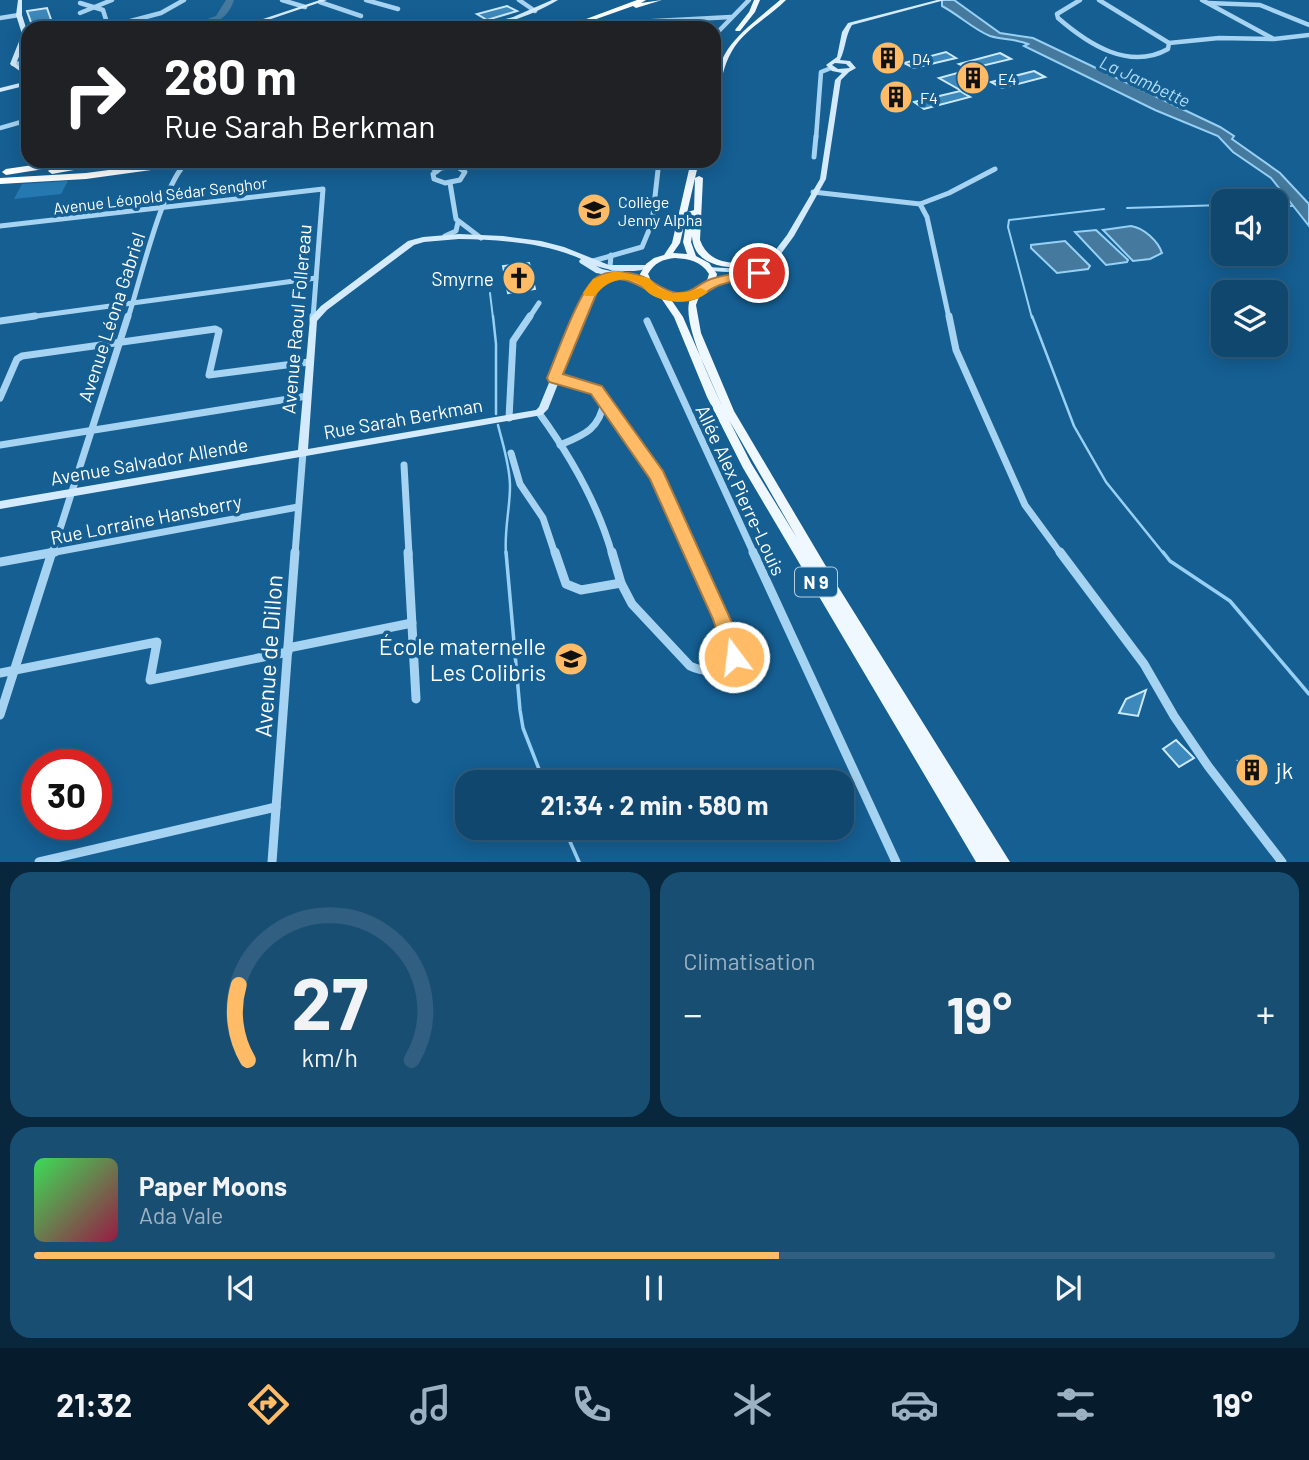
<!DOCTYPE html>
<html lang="fr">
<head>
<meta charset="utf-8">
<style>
  :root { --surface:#10476e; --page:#194e73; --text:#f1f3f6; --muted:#9cb2c2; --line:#305f81; --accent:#ffbb65 }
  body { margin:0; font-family:Barlow,sans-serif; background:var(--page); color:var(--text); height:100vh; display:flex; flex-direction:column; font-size:26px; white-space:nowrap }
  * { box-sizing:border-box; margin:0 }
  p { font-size:23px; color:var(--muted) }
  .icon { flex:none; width:38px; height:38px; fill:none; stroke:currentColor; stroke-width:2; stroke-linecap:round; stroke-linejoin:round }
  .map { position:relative; height:862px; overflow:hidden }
  .details { display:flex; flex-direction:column; gap:10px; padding:10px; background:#09273c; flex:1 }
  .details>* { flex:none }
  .hud { position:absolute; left:21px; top:21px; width:700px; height:147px; border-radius:21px; box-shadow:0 4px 18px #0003,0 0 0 2px var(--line); background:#202124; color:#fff; overflow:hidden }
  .controls { position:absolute; left:1211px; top:189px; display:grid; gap:14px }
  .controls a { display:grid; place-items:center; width:77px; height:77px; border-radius:14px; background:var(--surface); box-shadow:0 4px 18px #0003,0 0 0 2px var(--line); font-size:35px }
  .speed { position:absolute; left:21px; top:749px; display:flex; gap:14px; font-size:35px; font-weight:700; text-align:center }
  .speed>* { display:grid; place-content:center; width:91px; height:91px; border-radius:50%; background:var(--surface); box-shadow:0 4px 18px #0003,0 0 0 2px var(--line); line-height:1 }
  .speed .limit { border:10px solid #d22; background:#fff; color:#111 }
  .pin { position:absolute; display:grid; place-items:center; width:60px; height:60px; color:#fff; margin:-30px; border:4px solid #fff; border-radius:50%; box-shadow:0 2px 7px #0007 }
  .me { position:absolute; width:77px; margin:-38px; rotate:345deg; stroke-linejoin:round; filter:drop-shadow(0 0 5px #0008) }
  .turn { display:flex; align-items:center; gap:24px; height:147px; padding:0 28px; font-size:32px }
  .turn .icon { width:91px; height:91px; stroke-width:2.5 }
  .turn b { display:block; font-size:49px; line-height:60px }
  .big { font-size:52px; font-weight:700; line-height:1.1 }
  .details .widget { flex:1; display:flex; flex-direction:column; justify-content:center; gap:10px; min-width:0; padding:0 24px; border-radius:21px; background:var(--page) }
  .details .dial { align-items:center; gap:0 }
  .dial svg { height:182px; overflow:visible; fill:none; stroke:var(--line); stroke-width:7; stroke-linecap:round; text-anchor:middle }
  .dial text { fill:var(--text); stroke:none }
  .song { display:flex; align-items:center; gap:21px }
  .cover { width:84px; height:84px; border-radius:10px; background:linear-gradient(135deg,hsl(130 70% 55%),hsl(340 70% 35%)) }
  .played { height:7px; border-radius:4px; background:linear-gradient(90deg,var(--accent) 60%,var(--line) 60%) }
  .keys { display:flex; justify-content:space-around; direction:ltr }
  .heat { display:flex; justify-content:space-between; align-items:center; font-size:38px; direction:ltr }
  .details .tiles { flex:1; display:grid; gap:10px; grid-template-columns:1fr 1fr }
  .widget:last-child { grid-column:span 2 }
  .trip { position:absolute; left:455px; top:770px; width:399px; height:70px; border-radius:21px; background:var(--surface); box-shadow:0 4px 18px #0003,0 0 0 2px var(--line); font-weight:700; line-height:70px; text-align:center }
  .tab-bar { display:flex; height:112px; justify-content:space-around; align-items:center; background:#061c2c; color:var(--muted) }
  .tab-bar .icon { width:49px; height:49px }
  .tab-bar .current { color:var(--accent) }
  .tab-bar b { font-size:32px; color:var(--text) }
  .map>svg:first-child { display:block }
  .green { fill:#2579b0 }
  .water { fill:#457a9e; stroke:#97d0f4; stroke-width:2 }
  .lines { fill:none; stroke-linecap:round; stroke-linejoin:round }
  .stream-far2 { stroke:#97d0f4; stroke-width:2 }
  .stream-far1 { stroke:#97d0f4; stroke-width:2.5 }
  .stream { stroke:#97d0f4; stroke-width:3.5 }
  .river { fill:#457a9e; fill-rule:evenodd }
  .building { fill:#3e89bb; stroke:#cce9fc; stroke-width:2 }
  .street-far3 { stroke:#a5d3f1; stroke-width:4.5 }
  .street-far2 { stroke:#a5d3f1; stroke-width:5 }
  .street-far1 { stroke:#a5d3f1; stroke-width:7 }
  .street { stroke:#a5d3f1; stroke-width:9 }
  .secondary { fill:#d3ebfc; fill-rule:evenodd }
  .primary { fill:#eff8ff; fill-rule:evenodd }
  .highway { fill:#fff; fill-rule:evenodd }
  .route { fill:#ffbb65; stroke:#a67a42; stroke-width:2 }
  .slow { fill:#f59e0b }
  .labels { text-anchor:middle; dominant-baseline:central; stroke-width:7; stroke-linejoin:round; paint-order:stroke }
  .far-poi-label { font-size:16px; fill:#fff; stroke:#155f93; text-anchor:start }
  .far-street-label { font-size:16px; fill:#fff; stroke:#155f93 }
  .far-water-label { font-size:18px; font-style:italic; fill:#b1dcf8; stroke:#155f93 }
  .shield { fill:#155f93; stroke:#b9cfdf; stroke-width:2 }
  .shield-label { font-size:18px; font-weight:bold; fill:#fff }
  .poi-label { font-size:19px; fill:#fff; stroke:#155f93; text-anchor:end }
  .street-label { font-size:19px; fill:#fff; stroke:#155f93 }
  .near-poi-label { font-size:23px; fill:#fff; stroke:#155f93; text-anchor:end }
  .near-street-label { font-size:23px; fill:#fff; stroke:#155f93 }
</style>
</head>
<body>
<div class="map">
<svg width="1309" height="862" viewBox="0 0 1309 862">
  <rect width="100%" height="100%" fill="#155f93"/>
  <polygon class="green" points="68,181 61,194 14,199 22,184"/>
  <g class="water">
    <path d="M942 0H954L1000 33 1033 38 1220 127 1234 136 1232 139 1280 173 1309 204V226L1271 178 1233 152 1218 136 1155 110 1024 46 1028 44C1016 39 1003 40 990 36 973 29 959 15 942 6Z"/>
    <path d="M1131 226C1144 228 1158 241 1162 253L1150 259 1133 261 1103 230Z"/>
    <polygon points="1096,230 1128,260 1127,262 1106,265 1075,232"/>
    <polygon points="1065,241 1090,266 1088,269 1057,273 1031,248 1031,245"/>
  </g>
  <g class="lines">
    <g class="stream-far2">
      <polyline points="1276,206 1293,206"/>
      <polyline points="1127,208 1223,205"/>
      <polyline points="490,293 493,318"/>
      <polyline points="1032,318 1008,227 1009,220 1104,209"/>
    </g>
    <g class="stream-far1">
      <polyline points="493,316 496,344 496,414"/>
      <polyline points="1032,316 1074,426 1106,482 1164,554"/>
      <path d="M498 425C503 445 510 466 510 486 510 509 504 530 506 554"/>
    </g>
    <g class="stream">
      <polyline points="506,552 520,710 523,728 544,782"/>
      <polyline points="1163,552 1170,561 1230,601 1309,694"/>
      <polyline points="564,828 579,862"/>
    </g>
    <path class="river" d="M226 0H234C226 25 204 28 181 28L216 16Z"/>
  </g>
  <g class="building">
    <polygon points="507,6 517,11 487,20 477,14"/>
    <polygon points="47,8 54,28 33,28 27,11"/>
    <polygon points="946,52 956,58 914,68 904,63"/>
    <polygon points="1000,53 1011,59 969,69 959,64"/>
    <polygon points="968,70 989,82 960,90 939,78"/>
    <polygon points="1034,71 1045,77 1002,88 991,82"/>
    <polygon points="960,91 970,97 924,109 914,102"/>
    <polygon points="529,263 535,289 508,293 503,266"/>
    <polygon points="1146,690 1138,716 1119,713 1126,699"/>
    <polygon points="1176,740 1194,758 1179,767 1163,749"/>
    <polygon points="1238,761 1259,763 1264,776 1250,780"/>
  </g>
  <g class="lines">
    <g class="street-far3">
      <polyline points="282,0 305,7"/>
      <polyline points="366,0 398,9"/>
      <polyline points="519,0 535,11"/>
      <path d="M1080 0 1057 14 1058 18C1088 44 1129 71 1168 49L1169 43"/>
      <polyline points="1099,0 1169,43 1219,38 1274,39 1309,35"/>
      <polyline points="1202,0 1272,38"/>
      <polyline points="320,2 361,16"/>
      <polyline points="80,3 103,10 108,26"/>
      <polyline points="1208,3 1260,5 1309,25"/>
      <polyline points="80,13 112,0"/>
      <polyline points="0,18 19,15"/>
      <polyline points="636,22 731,17"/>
      <polyline points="104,28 161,13 184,0"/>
      <polyline points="714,36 749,0"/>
      <polyline points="13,64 28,63"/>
      <polyline points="0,128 28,120"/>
      <polyline points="816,138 821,72 831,68"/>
    </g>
    <g class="street-far2">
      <polyline points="814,157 816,136"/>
      <polyline points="423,161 437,171"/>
      <polygon points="456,166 465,172 460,180 445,183 434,179 433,174 441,168"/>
      <polyline points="460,167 470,161"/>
      <polyline points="450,183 456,219 481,238"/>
      <polyline points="813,192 920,204 949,193 995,169"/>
      <polyline points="920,204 927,217 949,318"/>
      <polyline points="0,226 323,189 313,318"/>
      <polyline points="445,236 456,231 458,222"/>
      <polyline points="611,255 610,267 626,276"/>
      <polyline points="593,261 642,247 652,223 659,161"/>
      <polyline points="22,318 316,278"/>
      <path d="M128 318C140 281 161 191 184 165"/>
      <polyline points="529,318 539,303"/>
    </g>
    <g class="street-far1">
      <polyline points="949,316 956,350 1025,505 1061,554"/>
      <polyline points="313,320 313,316"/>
      <polyline points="0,321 35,316"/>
      <polyline points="647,321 754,554"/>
      <polyline points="554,378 580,383 596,390 657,476 692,554"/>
      <polyline points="0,398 17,359 22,356 215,329 219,331 209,375 309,362"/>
      <path d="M539 413C569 454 598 505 612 554"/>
      <polyline points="509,418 513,341 530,316"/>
      <polyline points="0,445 307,396"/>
      <path d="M560 445C584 435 600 429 604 401"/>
      <polyline points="511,453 520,484 543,518 555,554"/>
      <polyline points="404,465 409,554"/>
      <polyline points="45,554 298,507"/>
      <polyline points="52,554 128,316"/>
      <polyline points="295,554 303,452"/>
    </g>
    <g class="street">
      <polyline points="408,552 416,699"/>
      <polyline points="555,552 566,584 581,590 621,583"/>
      <path d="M612 552 621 583 632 604 690 666C707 674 722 672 734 657L730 637 691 552"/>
      <polyline points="753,552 896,862"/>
      <polyline points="1060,552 1144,664 1174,716 1208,766 1282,862"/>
      <polyline points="0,562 55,552"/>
      <polyline points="288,648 412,623"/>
      <polyline points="0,673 157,642 150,680 288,652"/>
      <polyline points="0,715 52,552"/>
      <polyline points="39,862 276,807"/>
      <polyline points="272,862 295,552"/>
    </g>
    <g class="secondary">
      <polygon points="18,0 22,0 22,15 28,34 16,64 28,72 28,77 10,64 22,34 16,15"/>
      <polygon points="320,0 327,0 244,28 236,28"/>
      <path d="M552 0H558C536 13 500 28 474 28L513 17Z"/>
      <path d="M937 0H945L852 25C845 36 846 48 840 60L850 61 856 68 849 72 841 80 826 179 794 236 767 273 711 285H708V281L761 269 787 235 820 179 835 80 842 73 832 71 826 65 837 57 842 32 848 23ZM835 63 846 64 850 68 838 69 832 65Z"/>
      <polygon points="28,81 28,85 0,92 0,88"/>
      <path d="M459 234 503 236 541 241 564 247 609 265H647L651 267C635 274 612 271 596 266L602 269 645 279 649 281 645 283C627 279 607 272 595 291L548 409 542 415 0 509V501L298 450 310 318 321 306 408 241 423 237ZM459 239C501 240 542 242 581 259L579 261 580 263 596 273 607 275 594 280 587 291 539 407 536 410 308 449 317 321 327 310 414 245 424 242Z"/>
      <polygon points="708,267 742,269 746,271 742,273 711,271 707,269"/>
    </g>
    <g class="primary">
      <polygon points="754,0 760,0 755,12 740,31 736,31 735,30 749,12"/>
      <path d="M780 0H786C769 17 744 30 732 51 723 66 721 83 717 100L714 102C714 47 742 33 780 0Z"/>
      <path d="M691 161H699L680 243 673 253 687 254 683 242 688 212 694 210 695 178 699 176 703 178 700 240C709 264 730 264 753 262 760 261 764 260 769 263L765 266C740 269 694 272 692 236L691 242 696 256 709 263 717 274C715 286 710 292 699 297L696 305 701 333 734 411 837 585 1010 862H976L743 468 707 397 674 317 659 295 644 286 640 274 646 264 654 258 664 255 672 243ZM675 258C689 259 701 261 709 274 707 280 706 286 701 289 691 296 661 296 652 285 652 284 649 275 648 274 654 263 663 259 675 258ZM670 298 690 299C681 323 712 382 722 406L683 317ZM729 420 797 538 751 463Z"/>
    </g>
    <g class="highway">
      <polygon points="637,0 646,0 641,3 662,0 636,8 633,6 571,28 562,28"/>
      <polygon points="60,161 63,162 63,166 6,175 2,172 6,169"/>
      <polygon points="93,161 111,161 107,164 52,174 48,171 52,168"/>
      <polygon points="170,162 174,165 173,167 86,179 0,184 0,178 86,173"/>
    </g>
  </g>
  <path class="route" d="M759 269 766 273 764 276C750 280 734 280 720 285 706 290 698 302 680 301 646 301 626 259 597 292L563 374 602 386 663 471 744 649 741 663 734 666 727 663 713 619 650 479 591 394 549 382 547 378C556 357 580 287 597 277 608 270 622 272 634 274 651 277 659 290 677 293 692 294 699 283 711 279 727 274 743 272 759 269Z"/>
  <path class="slow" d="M615 271 649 278 659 288 672 293 687 292 701 288 708 292C694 305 665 304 650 294 647 292 645 289 642 286 626 273 605 281 595 296H585L583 293 593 279Z"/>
  <defs>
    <symbol id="building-disc" viewBox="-11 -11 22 22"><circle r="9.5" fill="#ffbb65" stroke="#155f93"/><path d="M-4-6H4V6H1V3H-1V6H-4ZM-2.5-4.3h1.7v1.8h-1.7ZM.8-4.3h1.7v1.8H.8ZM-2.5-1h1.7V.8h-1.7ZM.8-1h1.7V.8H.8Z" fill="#111"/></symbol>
    <symbol id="school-disc" viewBox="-11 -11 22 22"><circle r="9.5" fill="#ffbb65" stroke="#155f93"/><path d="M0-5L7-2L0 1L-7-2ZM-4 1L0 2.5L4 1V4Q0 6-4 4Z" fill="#111"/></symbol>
    <symbol id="church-disc" viewBox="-11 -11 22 22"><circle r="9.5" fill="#ffbb65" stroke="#155f93"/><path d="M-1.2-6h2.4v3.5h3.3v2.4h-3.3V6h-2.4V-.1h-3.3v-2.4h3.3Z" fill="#111"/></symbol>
  </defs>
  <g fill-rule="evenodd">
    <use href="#building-disc" x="869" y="39" width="38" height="38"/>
    <use href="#building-disc" x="954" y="59" width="38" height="38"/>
    <use href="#building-disc" x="877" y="78" width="38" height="38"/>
    <use href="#school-disc" x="575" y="191" width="38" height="38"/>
    <use href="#church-disc" x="500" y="259" width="38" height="38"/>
    <use href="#school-disc" x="552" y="640" width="38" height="38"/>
    <use href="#building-disc" x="1233" y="751" width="38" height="38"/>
  </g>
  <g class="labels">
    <g class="far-poi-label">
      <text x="912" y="58">D4</text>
      <text x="998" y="78">E4</text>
      <text x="920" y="97">F4</text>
      <text x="618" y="201">Collège<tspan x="618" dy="18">Jenny Alpha</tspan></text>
    </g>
    <g class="far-street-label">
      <text transform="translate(160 195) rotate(-7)">Avenue Léopold Sédar Senghor</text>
    </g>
    <g class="far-water-label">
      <text transform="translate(1145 81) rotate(25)">La Jambette</text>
    </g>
    <rect class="shield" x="795" y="567.5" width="42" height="29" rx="5"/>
    <g class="shield-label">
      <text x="816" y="582">N 9</text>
    </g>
    <g class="poi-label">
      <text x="494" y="278">Smyrne</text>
    </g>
    <g class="street-label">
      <text transform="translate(111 317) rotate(-72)">Avenue Léona Gabriel</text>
      <text transform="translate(296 319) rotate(-85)">Avenue Raoul Follereau</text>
      <text transform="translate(403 418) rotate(-10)">Rue Sarah Berkman</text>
      <text transform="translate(149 461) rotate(-10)">Avenue Salvador Allende</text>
      <text transform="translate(741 490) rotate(65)">Allée Alex Pierre-Louis</text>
      <text transform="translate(146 519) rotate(-11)">Rue Lorraine Hansberry</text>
    </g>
    <g class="near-poi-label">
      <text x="546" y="646">École maternelle<tspan x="546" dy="26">Les Colibris</tspan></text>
      <text x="1276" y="770" text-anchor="start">jk</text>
    </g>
    <g class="near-street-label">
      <text transform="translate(268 656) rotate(-86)">Avenue de Dillon</text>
    </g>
  </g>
</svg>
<div class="controls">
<a><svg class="icon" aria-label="sound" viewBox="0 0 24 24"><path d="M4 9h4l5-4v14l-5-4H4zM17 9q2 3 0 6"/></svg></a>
<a><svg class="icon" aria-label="layers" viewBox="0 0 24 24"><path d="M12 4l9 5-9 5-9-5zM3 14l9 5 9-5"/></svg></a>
</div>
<div class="speed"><div class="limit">30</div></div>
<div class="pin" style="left:759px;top:273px;background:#d93025"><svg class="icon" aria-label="arrive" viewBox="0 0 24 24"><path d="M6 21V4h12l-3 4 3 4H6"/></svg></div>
<svg class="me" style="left:734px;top:657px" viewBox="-20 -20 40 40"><circle r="17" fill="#ffbb65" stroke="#fff" stroke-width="3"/><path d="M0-11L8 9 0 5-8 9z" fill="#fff"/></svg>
<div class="trip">21:34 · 2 min · 580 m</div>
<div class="hud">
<div class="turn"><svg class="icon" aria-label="right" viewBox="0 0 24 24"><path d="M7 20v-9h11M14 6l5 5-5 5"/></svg><div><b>280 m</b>Rue Sarah Berkman</div></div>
</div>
</div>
<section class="details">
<div class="tiles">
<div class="widget dial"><svg viewBox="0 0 100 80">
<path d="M14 69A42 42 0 1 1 86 69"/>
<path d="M14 69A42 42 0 0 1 10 36" stroke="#ffbb65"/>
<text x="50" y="56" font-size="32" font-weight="700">27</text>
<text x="50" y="72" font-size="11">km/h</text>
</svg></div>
<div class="widget"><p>Climatisation</p>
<div class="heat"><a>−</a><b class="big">19°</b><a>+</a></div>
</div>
<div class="widget">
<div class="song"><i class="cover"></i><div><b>Paper Moons</b><p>Ada Vale</p></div></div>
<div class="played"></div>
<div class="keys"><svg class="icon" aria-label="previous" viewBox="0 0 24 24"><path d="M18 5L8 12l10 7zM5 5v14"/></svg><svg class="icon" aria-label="pause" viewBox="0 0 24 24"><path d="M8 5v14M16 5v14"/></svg><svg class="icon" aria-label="next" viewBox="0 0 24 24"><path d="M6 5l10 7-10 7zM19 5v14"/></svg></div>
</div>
</div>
</section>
<nav class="tab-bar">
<b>21:32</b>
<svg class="icon current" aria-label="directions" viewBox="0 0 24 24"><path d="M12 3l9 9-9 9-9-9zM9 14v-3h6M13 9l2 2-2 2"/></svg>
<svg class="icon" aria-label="music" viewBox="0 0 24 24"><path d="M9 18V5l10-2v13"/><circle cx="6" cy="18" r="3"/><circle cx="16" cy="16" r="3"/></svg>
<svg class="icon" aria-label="phone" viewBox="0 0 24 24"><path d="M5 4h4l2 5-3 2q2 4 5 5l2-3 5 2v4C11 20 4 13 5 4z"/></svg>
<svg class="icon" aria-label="climate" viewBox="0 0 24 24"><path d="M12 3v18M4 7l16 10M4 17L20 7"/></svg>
<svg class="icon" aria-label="car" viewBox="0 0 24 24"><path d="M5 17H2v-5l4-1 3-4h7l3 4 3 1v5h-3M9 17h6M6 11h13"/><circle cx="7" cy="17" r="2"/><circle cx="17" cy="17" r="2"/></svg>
<svg class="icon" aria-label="filters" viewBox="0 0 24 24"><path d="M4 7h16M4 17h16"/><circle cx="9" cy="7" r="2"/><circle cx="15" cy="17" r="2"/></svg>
<b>19°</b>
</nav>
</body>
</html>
